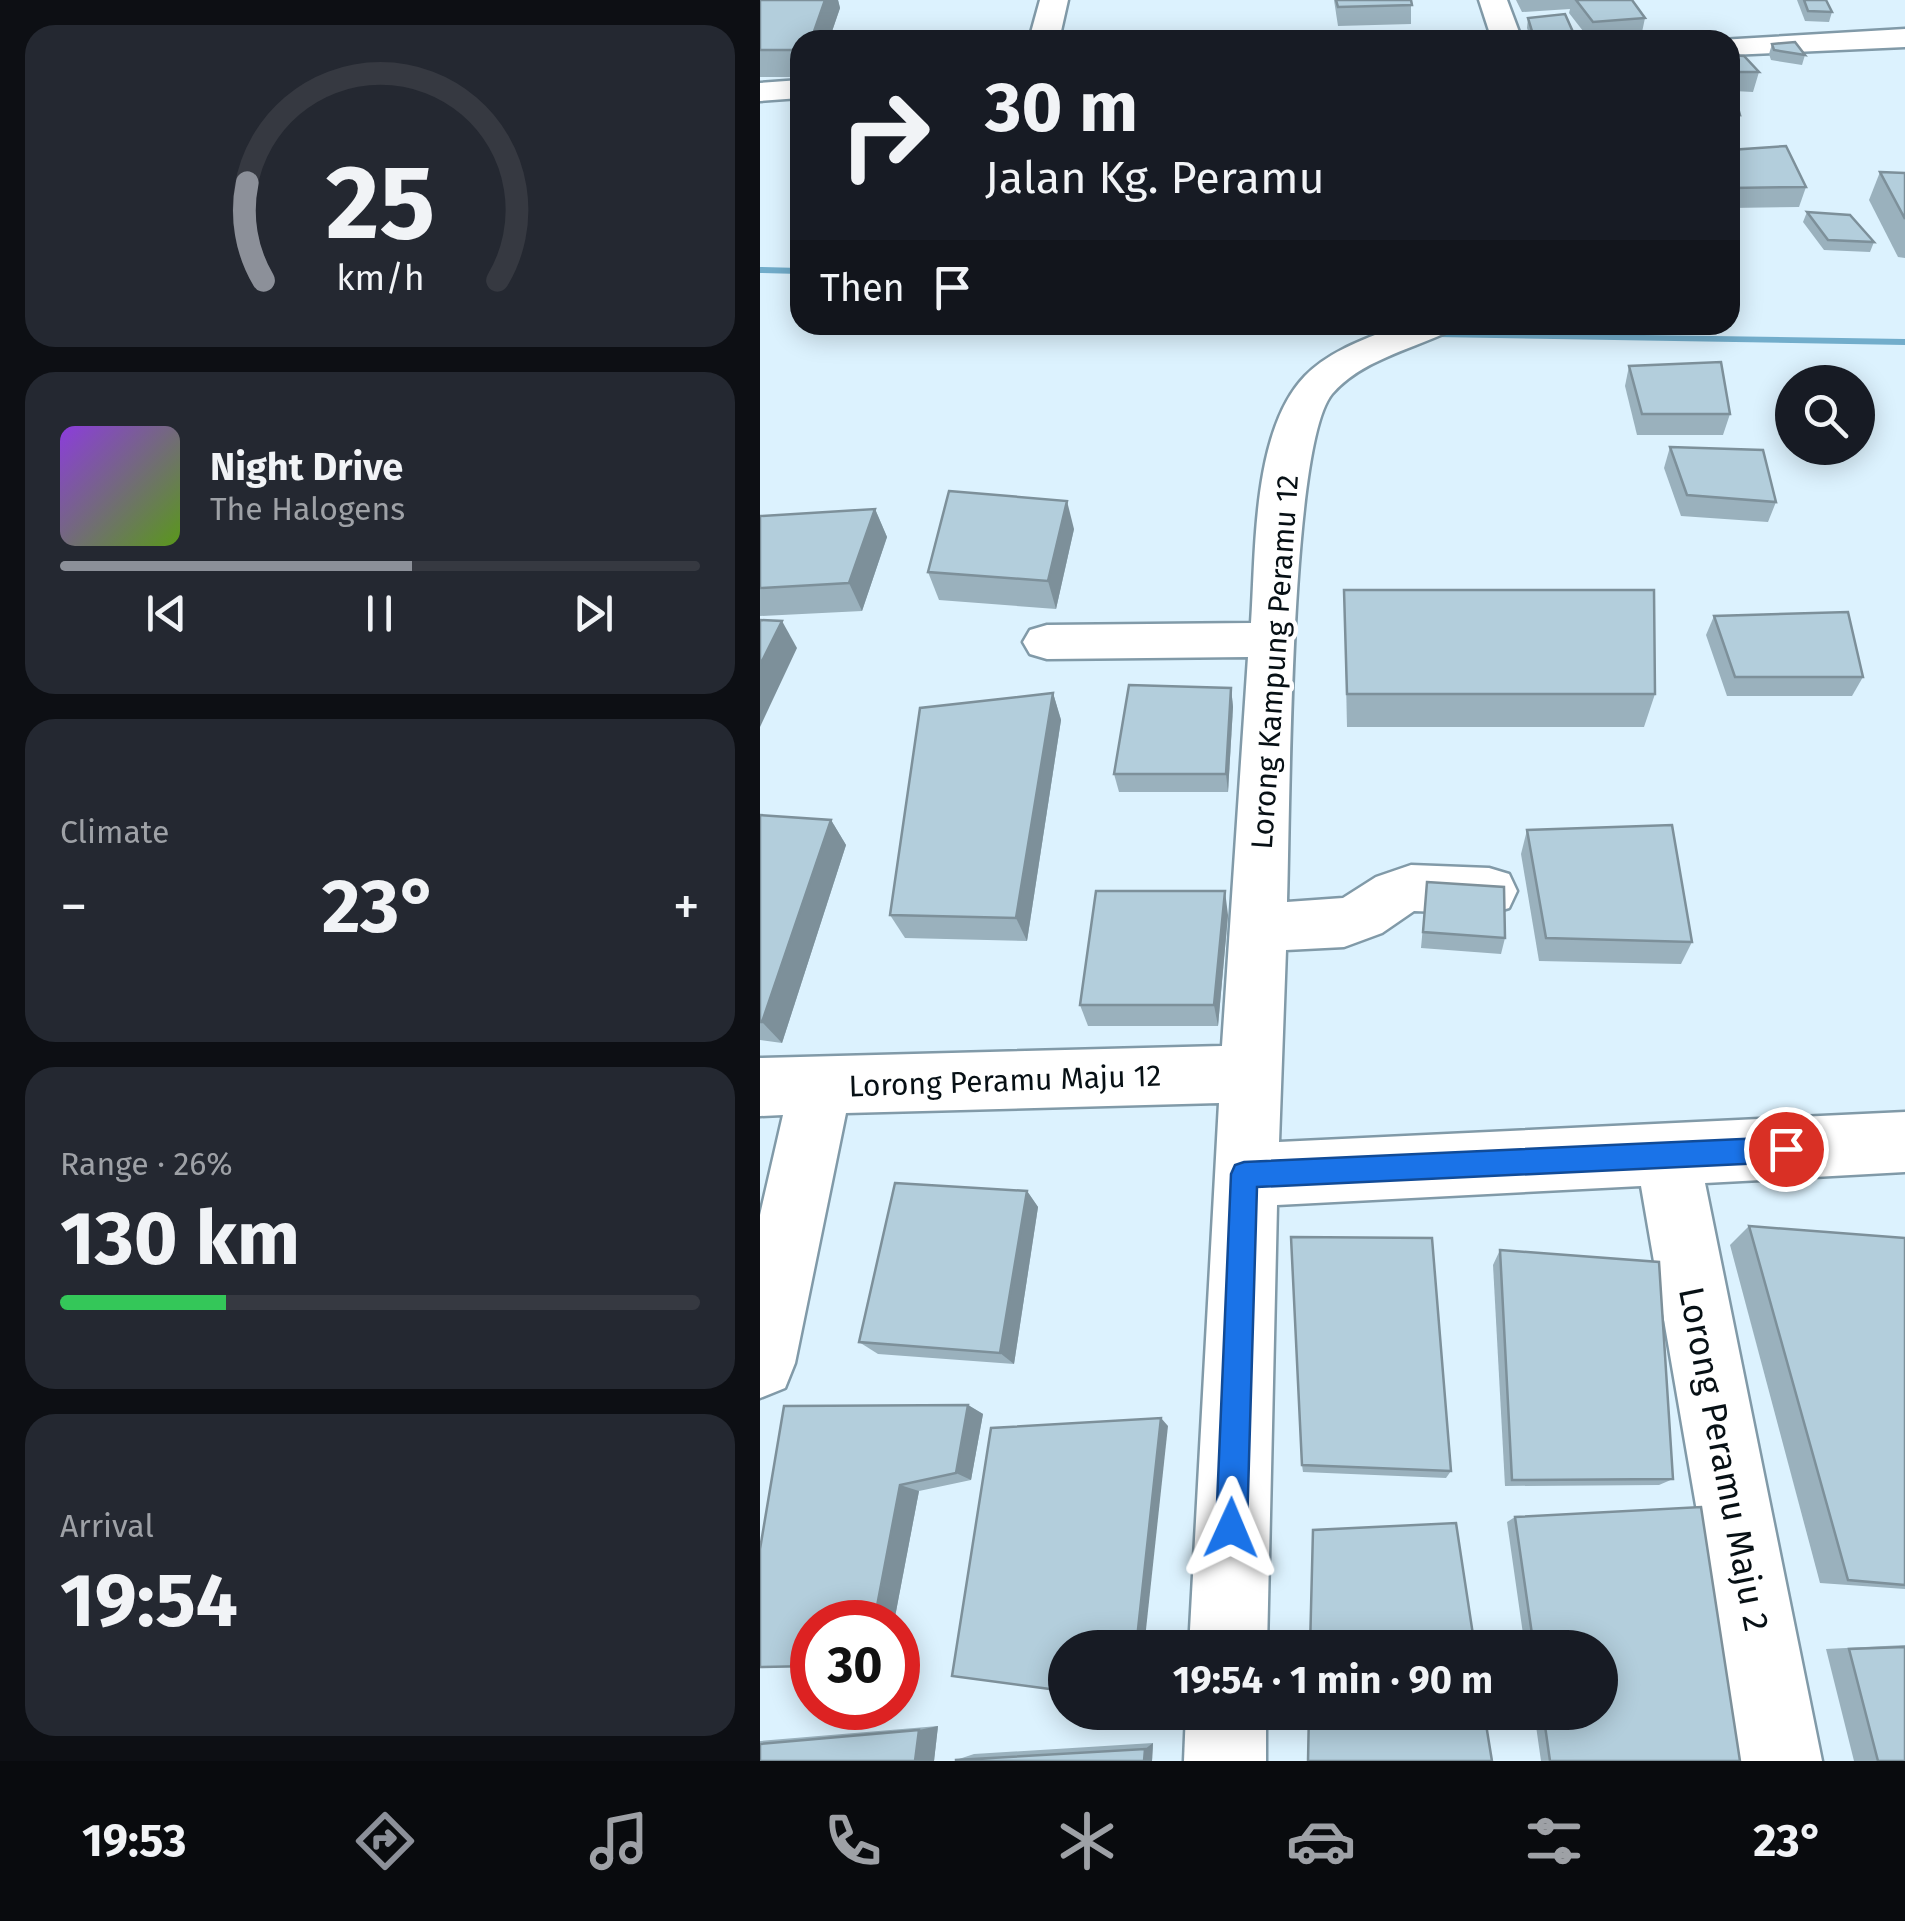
<!DOCTYPE html>
<html lang="en">
<head>
<meta charset="utf-8">
<style>
  :root { --surface:#171b24; --page:#242831; --text:#f1f3f6; --muted:#9ea1a6; --line:#363941; --accent:#8c9099 }
  body { margin:0; font-family:"Fira Sans",sans-serif; background:var(--page); color:var(--text); height:100vh; display:flex; flex-direction:column; font-size:38px; white-space:nowrap }
  * { box-sizing:border-box; margin:0 }
  p { font-size:32px; color:var(--muted) }
  .icon { flex:none; width:55px; height:55px; fill:none; stroke:currentColor; stroke-width:2; stroke-linecap:round; stroke-linejoin:round }
  .map { position:relative; flex:1; overflow:hidden }
  .panel { display:flex; flex-direction:column; gap:25px; padding:25px; background:#0d0f14; width:760px }
  .panel>* { flex:none }
  .guide { position:absolute; left:30px; top:30px; width:950px; height:305px; border-radius:30px; box-shadow:0 5px 25px #0003; background:#171b24; color:var(--text); overflow:hidden }
  .buttons { position:absolute; left:1015px; top:365px; display:grid; gap:20px }
  .buttons a { display:grid; place-items:center; width:100px; height:100px; border-radius:50%; background:var(--surface); box-shadow:0 5px 25px #0003; font-size:50px }
  .speed { position:absolute; left:30px; top:1600px; display:flex; gap:20px; font-size:50px; font-weight:700; text-align:center }
  .speed>* { display:grid; place-content:center; width:130px; height:130px; border-radius:50%; background:var(--surface); box-shadow:0 5px 25px #0003; line-height:1 }
  .speed .limit { border:15px solid #d22; background:#fff; color:#111 }
  .pin { position:absolute; display:grid; place-items:center; width:85px; height:85px; color:#fff; margin:-42px; border:5px solid #fff; border-radius:50%; box-shadow:0 2px 10px #0007 }
  .me { position:absolute; width:110px; margin:-55px; rotate:1deg; stroke-linejoin:round; filter:drop-shadow(0 0 8px #0008) }
  .turn { display:flex; align-items:center; gap:35px; height:210px; padding:0 30px; font-size:45px }
  .turn .icon { width:130px; height:130px; stroke-width:2.5 }
  .turn b { display:block; font-size:70px; line-height:85px }
  .then { display:flex; align-items:center; height:95px; padding:0 30px; background:#0003; gap:20px; font-size:38px }
  .big { font-size:75px; font-weight:700; line-height:1.1 }
  .panel .tile { flex:1; display:flex; flex-direction:column; justify-content:center; gap:15px; min-width:0; padding:0 35px; border-radius:30px; background:var(--page) }
  .panel .dial { align-items:center; gap:0 }
  .dial svg { height:260px; overflow:visible; fill:none; stroke:var(--line); stroke-width:7; stroke-linecap:round; text-anchor:middle }
  .dial text { fill:var(--text); stroke:none }
  .song { display:flex; align-items:center; gap:30px }
  .cover { width:120px; height:120px; border-radius:15px; background:linear-gradient(135deg,hsl(270 70% 55%),hsl(90 70% 35%)) }
  .played { height:10px; border-radius:5px; background:linear-gradient(90deg,var(--accent) 55%,var(--line) 55%) }
  .keys { display:flex; justify-content:space-around; direction:ltr }
  .heat { display:flex; justify-content:space-between; align-items:center; font-size:55px; direction:ltr }
  .charge { height:15px; border-radius:8px; background:linear-gradient(90deg,#34c759 26%,var(--line) 0) }
  .trip { position:absolute; left:288px; top:1630px; width:570px; height:100px; border-radius:50px; background:var(--surface); box-shadow:0 5px 25px #0003; font-weight:700; line-height:100px; text-align:center }
  .dock { display:flex; height:160px; justify-content:space-around; align-items:center; background:#090b0e; color:var(--muted) }
  .dock .icon { width:70px; height:70px }
  .dock .on { color:var(--accent) }
  .dock b { font-size:45px; color:var(--text) }
  main { display:flex; flex:1; min-height:0 }
  .map>svg:first-child { display:block }
  .lines { fill:none; stroke-linecap:round; stroke-linejoin:round }
  .stream { fill:#72adcb; fill-rule:evenodd }
  .minor-casing { stroke:#819aa8; stroke-width:5 }
  .minor { fill:#fff; fill-rule:evenodd }
  .wall { fill:#9ab1bd }
  .shaded-wall { fill:#7d909a }
  .building { fill:#b3cedc; stroke:#7d909a; stroke-width:2.5 }
  .route { fill:#1a73e8; stroke:#114b97; stroke-width:2.5 }
  .labels { text-anchor:middle; dominant-baseline:central; stroke-width:9; stroke-linejoin:round; paint-order:stroke }
  .street-label { font-size:30px; fill:#071015; stroke:#fff }
  .near-street-label { font-size:35px; fill:#071015; stroke:#fff }
</style>
</head>
<body>
<main>
<section class="panel">
<div class="tile dial"><svg viewBox="0 0 100 80">
<path d="M14 69A42 42 0 1 1 86 69"/>
<path d="M14 69A42 42 0 0 1 9 39" stroke="#8c9099"/>
<text x="50" y="56" font-size="32" font-weight="700">25</text>
<text x="50" y="72" font-size="11">km/h</text>
</svg></div>
<div class="tile">
<div class="song"><i class="cover"></i><div><b>Night Drive</b><p>The Halogens</p></div></div>
<div class="played"></div>
<div class="keys"><svg class="icon" aria-label="previous" viewBox="0 0 24 24"><path d="M18 5L8 12l10 7zM5 5v14"/></svg><svg class="icon" aria-label="pause" viewBox="0 0 24 24"><path d="M8 5v14M16 5v14"/></svg><svg class="icon" aria-label="next" viewBox="0 0 24 24"><path d="M6 5l10 7-10 7zM19 5v14"/></svg></div>
</div>
<div class="tile"><p>Climate</p>
<div class="heat"><a>−</a><b class="big">23°</b><a>+</a></div>
</div>
<div class="tile"><p>Range · 26%</p><b class="big">130 km</b><div class="charge"></div></div>
<div class="tile"><p>Arrival</p><b class="big">19:54</b></div>
</section>
<div class="map">
<svg width="1145" height="1761" viewBox="0 0 1145 1761">
  <rect width="100%" height="100%" fill="#dcf2fe"/>
  <g class="lines">
    <g class="stream">
      <polygon points="0,267 40,268 40,274 0,273"/>
      <polygon points="621,325 642,325 647,328 642,331"/>
      <polygon points="679,332 1145,339 1145,345 675,337 675,333"/>
    </g>
    <defs>
      <g id="minor">
        <polygon points="280,0 308,0 299,40 269,40"/>
        <polygon points="719,0 747,0 762,40 732,40"/>
        <polygon points="1145,29 1145,47 970,55 970,40 960,40"/>
        <polygon points="40,80 40,98 0,101 0,83"/>
        <path d="M641 325H691L685 333C648 350 599 362 572 394 529 446 530 816 527 902L583 898 616 877 651 865 729 868 749 874 757 891 749 908 729 914 654 911 622 933 584 947 526 950 519 1142 1145 1112V1172L945 1183 1062 1761H980L881 1186 517 1205 507 1648H429L459 1103 86 1113 35 1363 25 1388 0 1398V1215L23 1115 0 1116V1058L462 1046 488 657 287 659 270 654 263 642 270 630 287 625 491 623C496 551 492 431 545 376 570 350 608 338 641 325Z"/>
        <polygon points="426,1712 506,1712 506,1761 424,1761"/>
      </g>
    </defs>
    <use href="#minor" class="minor-casing"/>
    <use href="#minor" class="minor"/>
  </g>
  <g class="wall">
    <polygon points="0,0 78,0 80,8 69,40 40,40 40,77 0,77"/>
    <polygon points="574,0 651,0 651,24 578,26"/>
    <polygon points="756,0 872,0 885,18 881,37 830,40 809,13 810,9 762,12"/>
    <polygon points="1037,0 1066,0 1072,12 1069,22 1045,21"/>
    <polygon points="768,18 813,32 812,40 771,40 767,28"/>
    <polygon points="1012,44 1045,55 1042,65 1011,60 1009,54"/>
    <polygon points="970,55 999,72 993,92 974,91 980,115 975,134 970,134"/>
    <polygon points="970,150 1046,187 1039,207 970,208"/>
    <polygon points="1120,172 1145,173 1145,258 1138,257 1109,200"/>
    <polygon points="1047,212 1114,242 1110,252 1064,250 1043,222"/>
    <polygon points="869,366 970,414 963,435 877,435 865,386"/>
    <polygon points="910,447 1016,502 1008,522 921,516 904,468"/>
    <polygon points="115,509 127,537 102,611 0,616 0,516"/>
    <polygon points="314,529 296,609 179,600 168,572"/>
    <polygon points="584,590 895,694 884,727 587,727"/>
    <polygon points="954,616 1103,677 1092,696 967,696 946,635"/>
    <polygon points="471,688 473,707 468,792 359,792 354,774"/>
    <polygon points="293,693 301,720 267,941 145,938 130,915"/>
    <polygon points="0,815 71,820 86,845 22,1043 0,1040"/>
    <polygon points="767,830 932,942 921,964 779,961 761,854"/>
    <polygon points="667,882 745,938 741,954 661,948"/>
    <polygon points="468,915 458,1026 328,1026 320,1005"/>
    <polygon points="267,1191 278,1207 254,1364 118,1354 99,1342"/>
    <polygon points="989,1226 1145,1238 1145,1589 1060,1583 970,1245"/>
    <polygon points="740,1250 913,1479 899,1485 745,1486 733,1265"/>
    <polygon points="208,1405 223,1414 211,1480 159,1491 134,1622 52,1622 0,1549"/>
    <polygon points="542,1465 691,1471 686,1478 543,1472"/>
    <polygon points="755,1517 980,1761 781,1761 774,1712 840,1712 840,1648 765,1648 747,1522"/>
    <polygon points="1145,1645 1145,1761 1094,1761 1066,1649"/>
    <polygon points="178,1726 174,1761 0,1761 0,1741"/>
    <polygon points="393,1743 392,1761 196,1760 214,1754"/>
  </g>
  <g class="shaded-wall">
    <polygon points="65,0 78,0 80,8 69,40 51,40"/>
    <polygon points="307,501 314,529 296,609 288,581"/>
    <polygon points="115,509 127,537 102,611 89,583"/>
    <polygon points="22,621 37,648 0,727 0,665"/>
    <polygon points="471,688 473,707 468,792 466,774"/>
    <polygon points="293,693 301,720 267,941 256,918"/>
    <polygon points="71,820 86,845 22,1043 2,1022"/>
    <polygon points="465,891 468,915 458,1026 454,1005"/>
    <polygon points="267,1191 278,1207 254,1364 240,1353"/>
    <polygon points="208,1405 223,1414 211,1480 196,1473"/>
    <polygon points="401,1418 408,1426 384,1648 376,1648"/>
    <polygon points="140,1485 159,1491 134,1622 114,1622"/>
    <polygon points="178,1726 174,1761 155,1761 159,1730"/>
    <polygon points="393,1743 392,1761 384,1761 385,1749"/>
  </g>
  <g class="building">
    <polygon points="0,0 65,0 51,40 40,40 40,50 0,50"/>
    <polygon points="576,0 651,0 652,5 578,7"/>
    <polygon points="816,0 872,0 885,18 833,22"/>
    <polygon points="1044,0 1066,0 1072,12 1048,11"/>
    <polygon points="805,14 813,32 772,31 768,18"/>
    <polygon points="1035,42 1045,55 1014,50 1012,44"/>
    <polygon points="970,55 984,56 999,72 970,72"/>
    <polygon points="970,86 972,86 980,115 970,114"/>
    <polygon points="1026,146 1046,187 970,188 970,150"/>
    <polygon points="1120,172 1145,173 1145,219"/>
    <polygon points="1047,212 1090,215 1114,242 1068,240"/>
    <polygon points="961,362 970,414 882,414 869,366"/>
    <polygon points="910,447 1003,450 1016,502 927,495"/>
    <polygon points="189,491 307,501 288,581 168,572"/>
    <polygon points="115,509 89,583 0,588 0,516"/>
    <polygon points="584,590 894,590 895,694 587,694"/>
    <polygon points="1088,612 1103,677 975,677 954,616"/>
    <polygon points="0,620 22,621 0,665"/>
    <polygon points="369,685 471,688 466,774 354,774"/>
    <polygon points="293,693 256,918 130,915 160,708"/>
    <polygon points="0,815 71,820 2,1022 0,1022"/>
    <polygon points="912,825 932,942 786,938 767,830"/>
    <polygon points="667,882 744,887 745,938 663,932"/>
    <polygon points="336,891 465,891 454,1005 320,1005"/>
    <polygon points="135,1183 267,1191 240,1353 99,1342"/>
    <polygon points="989,1226 1145,1238 1145,1585 1088,1580"/>
    <polygon points="531,1237 672,1238 691,1471 542,1465"/>
    <polygon points="740,1250 899,1262 913,1479 752,1480"/>
    <polygon points="208,1405 196,1473 140,1485 114,1622 52,1622 52,1666 0,1667 0,1549 24,1406"/>
    <polygon points="401,1418 376,1648 305,1648 305,1691 192,1676 231,1428"/>
    <polygon points="941,1507 980,1761 790,1761 783,1712 840,1712 840,1648 774,1648 755,1517"/>
    <polygon points="696,1523 715,1648 550,1648 553,1530"/>
    <polygon points="1145,1647 1145,1761 1118,1761 1089,1649"/>
    <polygon points="549,1712 724,1712 732,1761 548,1761"/>
    <polygon points="159,1730 155,1761 0,1761 0,1744"/>
    <polygon points="385,1749 384,1761 196,1761 196,1760"/>
  </g>
  <polygon class="route" points="1026,1137 1036,1140 1040,1149 1036,1158 1026,1162 497,1187 487,1528 482,1539 471,1543 460,1539 456,1528 471,1174 475,1165 484,1162"/>
  <g class="labels">
    <g class="street-label">
      <text transform="translate(515 662) rotate(-86)">Lorong Kampung Peramu 12</text>
      <text transform="translate(245 1081) rotate(-2)">Lorong Peramu Maju 12</text>
    </g>
    <g class="near-street-label">
      <text transform="translate(964 1459) rotate(79)">Lorong Peramu Maju 2</text>
    </g>
  </g>
</svg>
<div class="buttons">
<a><svg class="icon" aria-label="search" viewBox="0 0 24 24"><circle cx="10" cy="10" r="6"/><path d="M15 15l6 6"/></svg></a>
</div>
<div class="speed"><div class="limit">30</div></div>
<div class="pin" style="left:1026px;top:1149px;background:#d93025"><svg class="icon" aria-label="arrive" viewBox="0 0 24 24"><path d="M6 21V4h12l-3 4 3 4H6"/></svg></div>
<svg class="me" style="left:471px;top:1528px" viewBox="-20 -20 40 40"><path d="M0-17L14 15 0 8-14 15z" fill="#1a73e8" stroke="#fff" stroke-width="4"/></svg>
<div class="trip">19:54 · 1 min · 90 m</div>
<div class="guide">
<div class="turn"><svg class="icon" aria-label="right" viewBox="0 0 24 24"><path d="M7 20v-9h11M14 6l5 5-5 5"/></svg><div><b>30 m</b>Jalan Kg. Peramu</div></div>
<div class="then">Then<svg class="icon" aria-label="arrive" viewBox="0 0 24 24"><path d="M6 21V4h12l-3 4 3 4H6"/></svg></div>
</div>
</div>
</main>
<nav class="dock">
<b>19:53</b>
<svg class="icon on" aria-label="directions" viewBox="0 0 24 24"><path d="M12 3l9 9-9 9-9-9zM9 14v-3h6M13 9l2 2-2 2"/></svg>
<svg class="icon" aria-label="music" viewBox="0 0 24 24"><path d="M9 18V5l10-2v13"/><circle cx="6" cy="18" r="3"/><circle cx="16" cy="16" r="3"/></svg>
<svg class="icon" aria-label="phone" viewBox="0 0 24 24"><path d="M5 4h4l2 5-3 2q2 4 5 5l2-3 5 2v4C11 20 4 13 5 4z"/></svg>
<svg class="icon" aria-label="climate" viewBox="0 0 24 24"><path d="M12 3v18M4 7l16 10M4 17L20 7"/></svg>
<svg class="icon" aria-label="car" viewBox="0 0 24 24"><path d="M5 17H2v-5l4-1 3-4h7l3 4 3 1v5h-3M9 17h6M6 11h13"/><circle cx="7" cy="17" r="2"/><circle cx="17" cy="17" r="2"/></svg>
<svg class="icon" aria-label="filters" viewBox="0 0 24 24"><path d="M4 7h16M4 17h16"/><circle cx="9" cy="7" r="2"/><circle cx="15" cy="17" r="2"/></svg>
<b>23°</b>
</nav>
</body>
</html>
